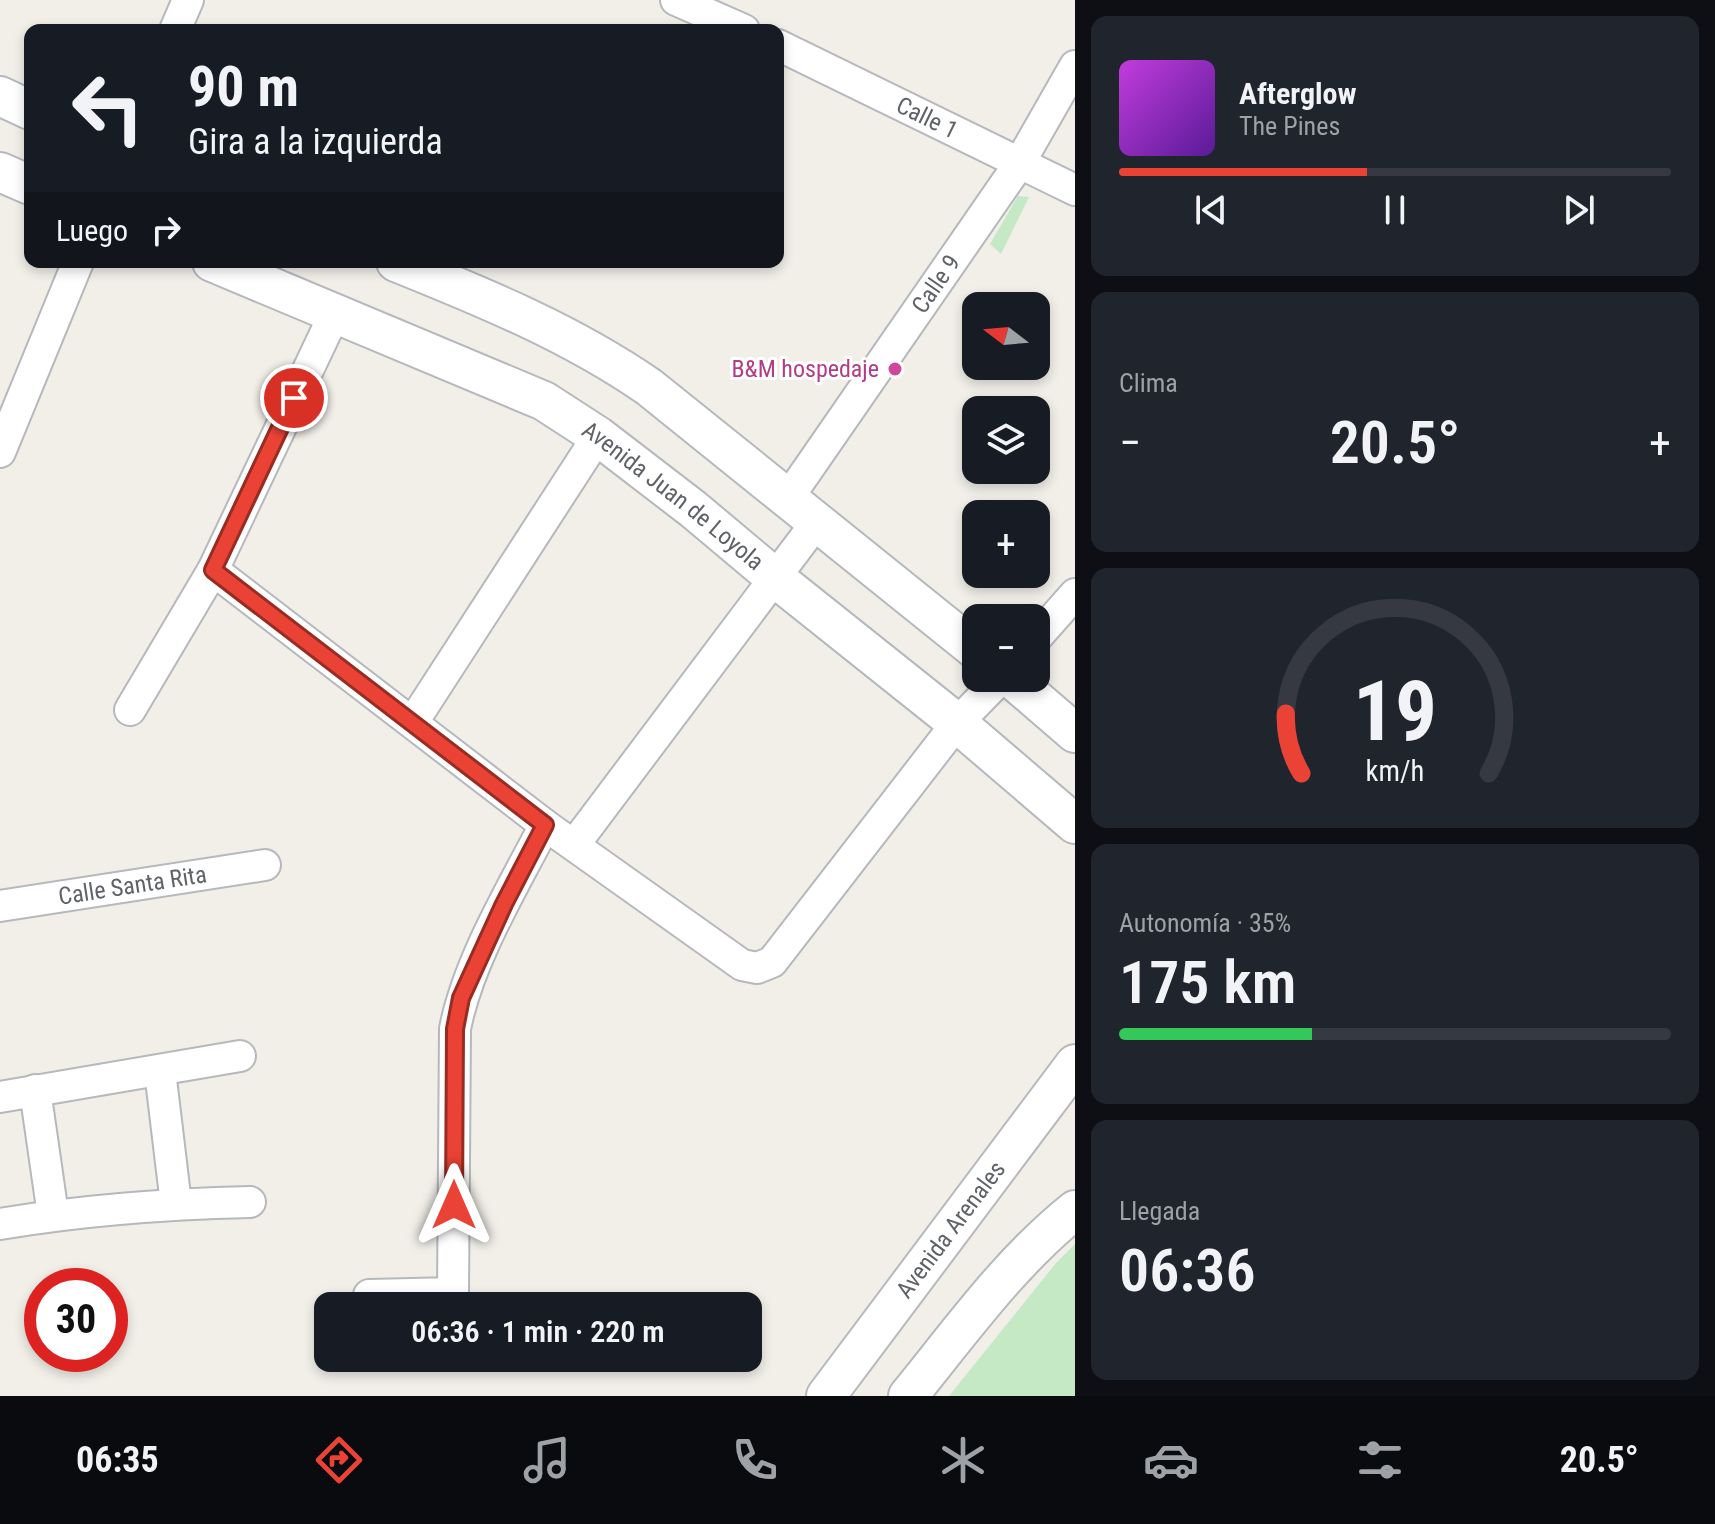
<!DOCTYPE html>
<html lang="es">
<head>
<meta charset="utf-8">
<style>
  :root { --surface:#171b24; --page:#20242c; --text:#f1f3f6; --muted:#9ea1a6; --line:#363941; --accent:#ea4335 }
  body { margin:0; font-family:"Roboto Condensed",sans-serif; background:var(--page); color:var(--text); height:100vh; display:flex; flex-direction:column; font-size:30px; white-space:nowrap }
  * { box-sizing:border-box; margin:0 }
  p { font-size:26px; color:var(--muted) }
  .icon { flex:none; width:44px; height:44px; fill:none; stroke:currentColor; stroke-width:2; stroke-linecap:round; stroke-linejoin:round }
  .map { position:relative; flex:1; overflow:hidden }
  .drawer { display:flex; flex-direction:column; gap:16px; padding:16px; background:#0d0f14; width:640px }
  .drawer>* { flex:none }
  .banner { position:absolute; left:24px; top:24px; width:760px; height:244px; border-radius:16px; box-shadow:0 4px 12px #0003; background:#171b24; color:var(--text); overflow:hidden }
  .needle { width:52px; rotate:286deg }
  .controls { position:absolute; left:962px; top:292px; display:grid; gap:16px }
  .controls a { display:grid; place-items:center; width:88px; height:88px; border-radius:16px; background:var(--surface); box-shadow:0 4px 12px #0003; font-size:40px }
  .speed { position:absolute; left:24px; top:1268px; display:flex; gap:16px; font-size:40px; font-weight:700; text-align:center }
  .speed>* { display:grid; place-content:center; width:104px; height:104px; border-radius:50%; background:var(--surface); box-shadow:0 4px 12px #0003; line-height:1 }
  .speed .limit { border:12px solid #d22; background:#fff; color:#111 }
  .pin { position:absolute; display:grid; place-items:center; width:68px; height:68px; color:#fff; margin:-34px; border:4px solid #fff; border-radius:50%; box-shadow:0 2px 8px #0007 }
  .me { position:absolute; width:88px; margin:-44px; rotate:0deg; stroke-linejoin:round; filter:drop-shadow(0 0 6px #0008) }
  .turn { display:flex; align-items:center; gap:28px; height:168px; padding:0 32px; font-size:36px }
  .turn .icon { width:104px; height:104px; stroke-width:2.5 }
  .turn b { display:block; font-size:56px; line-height:68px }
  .then { display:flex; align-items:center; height:76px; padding:0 32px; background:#0003; gap:16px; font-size:30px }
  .big { font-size:60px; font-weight:600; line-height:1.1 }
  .drawer .tile { flex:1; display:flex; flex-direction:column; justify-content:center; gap:12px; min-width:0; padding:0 28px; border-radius:16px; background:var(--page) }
  .drawer .dial { align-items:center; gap:0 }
  .dial svg { height:208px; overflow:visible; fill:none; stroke:var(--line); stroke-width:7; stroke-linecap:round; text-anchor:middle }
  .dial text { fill:var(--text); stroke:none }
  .song { display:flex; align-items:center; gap:24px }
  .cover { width:96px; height:96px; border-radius:12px; background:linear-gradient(135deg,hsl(290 70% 55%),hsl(270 70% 35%)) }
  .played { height:8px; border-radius:4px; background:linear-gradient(90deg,var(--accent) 45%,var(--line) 45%) }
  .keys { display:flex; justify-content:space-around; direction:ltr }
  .heat { display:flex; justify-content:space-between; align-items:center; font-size:44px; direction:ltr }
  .charge { height:12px; border-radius:6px; background:linear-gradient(90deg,#34c759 35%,var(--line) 0) }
  .trip { position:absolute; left:314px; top:1292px; width:448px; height:80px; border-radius:16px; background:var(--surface); box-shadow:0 4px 12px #0003; font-weight:600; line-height:80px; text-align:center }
  .dock { display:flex; height:128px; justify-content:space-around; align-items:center; background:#090b0e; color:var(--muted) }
  .dock .icon { width:56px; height:56px }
  .dock .active { color:var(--accent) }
  .dock b { font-size:36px; color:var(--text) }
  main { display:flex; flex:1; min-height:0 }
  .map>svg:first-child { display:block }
  .green { fill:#c5e8c5 }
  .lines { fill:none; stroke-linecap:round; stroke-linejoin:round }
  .minor-casing { stroke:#b5b8bc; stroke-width:34 }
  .tertiary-casing { stroke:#b5b8bc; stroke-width:42 }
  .minor { stroke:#fff; stroke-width:30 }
  .tertiary { stroke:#fff; stroke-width:38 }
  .route-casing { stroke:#982c22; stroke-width:20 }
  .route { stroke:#ea4335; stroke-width:14 }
  .hotel-dot { fill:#d1479c; stroke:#fff; stroke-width:3 }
  .labels { text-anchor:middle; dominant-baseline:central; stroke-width:6; stroke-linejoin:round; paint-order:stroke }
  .street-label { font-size:24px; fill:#5f6368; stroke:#fff }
  .hotel-label { font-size:24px; fill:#b23c85; stroke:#fff; text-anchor:end }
</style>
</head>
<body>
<main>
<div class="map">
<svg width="1075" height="1396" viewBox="0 0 1075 1396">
  <rect width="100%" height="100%" fill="#f1efe8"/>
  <g class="green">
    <polygon points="1018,196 1029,197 1001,254 990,244"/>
    <polygon points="1075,1244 1075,1396 949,1396 1056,1263"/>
  </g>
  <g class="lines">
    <defs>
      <g id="minor">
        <polyline points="676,0 744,30"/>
        <polyline points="175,30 188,0"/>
        <path id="s1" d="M778 45 1075 190"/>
        <polyline points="0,452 78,262"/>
        <path id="s2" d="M788 498 1019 164 1075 66"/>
        <polyline points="213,570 545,825 742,965 757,968 772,962 957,723 1001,678"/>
        <polyline points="1036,638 1075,594"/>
        <polyline points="130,710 213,570 335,313"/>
        <polyline points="413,722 598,436"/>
        <polyline points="574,845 816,523"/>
        <path id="s3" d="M0 906 265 865"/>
        <polyline points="160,1071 176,1204"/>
        <polyline points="35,1090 53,1215"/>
        <polyline points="0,1097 240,1056"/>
        <path d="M0 1224C83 1210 166 1204 250 1202"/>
        <path d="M369 1295 453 1293 455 1029C468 961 513 887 545 825"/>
      </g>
      <g id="tertiary">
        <polyline points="0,96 30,110"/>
        <polyline points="0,172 30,185"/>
        <path id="s4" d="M212 262 544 401 598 436 693 509 774 577 957 723 1075 824"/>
        <path d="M396 262C483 297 571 333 649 387L976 650"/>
        <polyline points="1011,678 1075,733"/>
        <path id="s5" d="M826 1396 1075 1064"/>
        <path d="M908 1396C961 1331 1009 1263 1075 1210"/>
      </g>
    </defs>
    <use href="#minor" class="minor-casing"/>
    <use href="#tertiary" class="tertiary-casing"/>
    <use href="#minor" class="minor"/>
    <use href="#tertiary" class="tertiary"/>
  </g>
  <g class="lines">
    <defs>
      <polyline id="route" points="294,398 213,570 545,825 504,904 461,998 455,1029 454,1205"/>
    </defs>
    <use href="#route" class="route-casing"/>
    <use href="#route" class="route"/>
  </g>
  <circle class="hotel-dot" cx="895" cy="369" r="8"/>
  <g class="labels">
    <g class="street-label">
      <text stroke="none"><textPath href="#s1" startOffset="166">Calle 1</textPath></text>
      <text stroke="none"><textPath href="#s2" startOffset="260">Calle 9</textPath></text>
      <text stroke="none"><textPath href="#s4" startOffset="520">Avenida Juan de Loyola</textPath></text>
      <text stroke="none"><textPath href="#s3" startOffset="134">Calle Santa Rita</textPath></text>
      <text stroke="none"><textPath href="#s5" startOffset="208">Avenida Arenales</textPath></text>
    </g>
    <g class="hotel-label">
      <text x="879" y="369">B&amp;M hospedaje</text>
    </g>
  </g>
</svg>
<div class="controls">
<a><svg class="needle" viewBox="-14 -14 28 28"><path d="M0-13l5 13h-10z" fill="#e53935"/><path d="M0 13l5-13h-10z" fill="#9ea1a6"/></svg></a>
<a><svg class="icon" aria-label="layers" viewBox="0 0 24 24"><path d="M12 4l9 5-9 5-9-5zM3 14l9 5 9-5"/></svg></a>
<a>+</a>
<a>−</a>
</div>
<div class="speed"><div class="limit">30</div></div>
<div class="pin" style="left:294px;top:398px;background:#d93025"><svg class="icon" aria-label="arrive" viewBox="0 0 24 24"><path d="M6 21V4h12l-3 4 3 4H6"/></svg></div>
<svg class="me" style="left:454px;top:1205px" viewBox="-20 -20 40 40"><path d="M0-17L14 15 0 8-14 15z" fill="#ea4335" stroke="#fff" stroke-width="4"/></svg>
<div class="trip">06:36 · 1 min · 220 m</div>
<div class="banner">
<div class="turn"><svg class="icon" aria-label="left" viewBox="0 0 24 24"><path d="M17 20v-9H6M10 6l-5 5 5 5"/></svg><div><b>90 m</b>Gira a la izquierda</div></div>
<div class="then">Luego<svg class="icon" aria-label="right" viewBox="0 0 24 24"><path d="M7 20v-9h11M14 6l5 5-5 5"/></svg></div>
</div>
</div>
<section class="drawer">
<div class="tile">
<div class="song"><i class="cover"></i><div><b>Afterglow</b><p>The Pines</p></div></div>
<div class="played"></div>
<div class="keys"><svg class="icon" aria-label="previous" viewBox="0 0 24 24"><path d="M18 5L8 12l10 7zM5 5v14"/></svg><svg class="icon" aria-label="pause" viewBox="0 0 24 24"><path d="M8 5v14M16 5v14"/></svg><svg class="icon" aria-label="next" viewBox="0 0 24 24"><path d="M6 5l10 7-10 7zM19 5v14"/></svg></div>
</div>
<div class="tile"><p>Clima</p>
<div class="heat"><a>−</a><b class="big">20.5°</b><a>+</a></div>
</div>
<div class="tile dial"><svg viewBox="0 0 100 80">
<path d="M14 69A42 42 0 1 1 86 69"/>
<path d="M14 69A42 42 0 0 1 8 46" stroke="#ea4335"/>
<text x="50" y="56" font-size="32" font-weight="700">19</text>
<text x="50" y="72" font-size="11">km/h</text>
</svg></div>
<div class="tile"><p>Autonomía · 35%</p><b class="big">175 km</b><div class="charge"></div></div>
<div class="tile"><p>Llegada</p><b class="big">06:36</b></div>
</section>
</main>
<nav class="dock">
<b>06:35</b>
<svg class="icon active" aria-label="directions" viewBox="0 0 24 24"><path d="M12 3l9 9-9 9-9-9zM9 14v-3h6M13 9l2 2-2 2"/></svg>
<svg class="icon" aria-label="music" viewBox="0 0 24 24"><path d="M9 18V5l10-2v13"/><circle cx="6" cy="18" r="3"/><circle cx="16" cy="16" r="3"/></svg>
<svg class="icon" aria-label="phone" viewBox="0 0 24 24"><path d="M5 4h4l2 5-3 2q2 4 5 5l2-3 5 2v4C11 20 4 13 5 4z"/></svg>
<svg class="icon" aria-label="climate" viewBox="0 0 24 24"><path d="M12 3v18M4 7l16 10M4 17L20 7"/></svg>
<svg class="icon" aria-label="car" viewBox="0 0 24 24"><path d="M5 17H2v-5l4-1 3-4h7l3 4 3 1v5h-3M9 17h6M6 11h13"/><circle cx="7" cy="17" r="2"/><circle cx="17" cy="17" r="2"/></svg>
<svg class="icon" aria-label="filters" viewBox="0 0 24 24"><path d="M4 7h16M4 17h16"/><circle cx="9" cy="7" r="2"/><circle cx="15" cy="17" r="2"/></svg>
<b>20.5°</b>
</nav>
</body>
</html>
